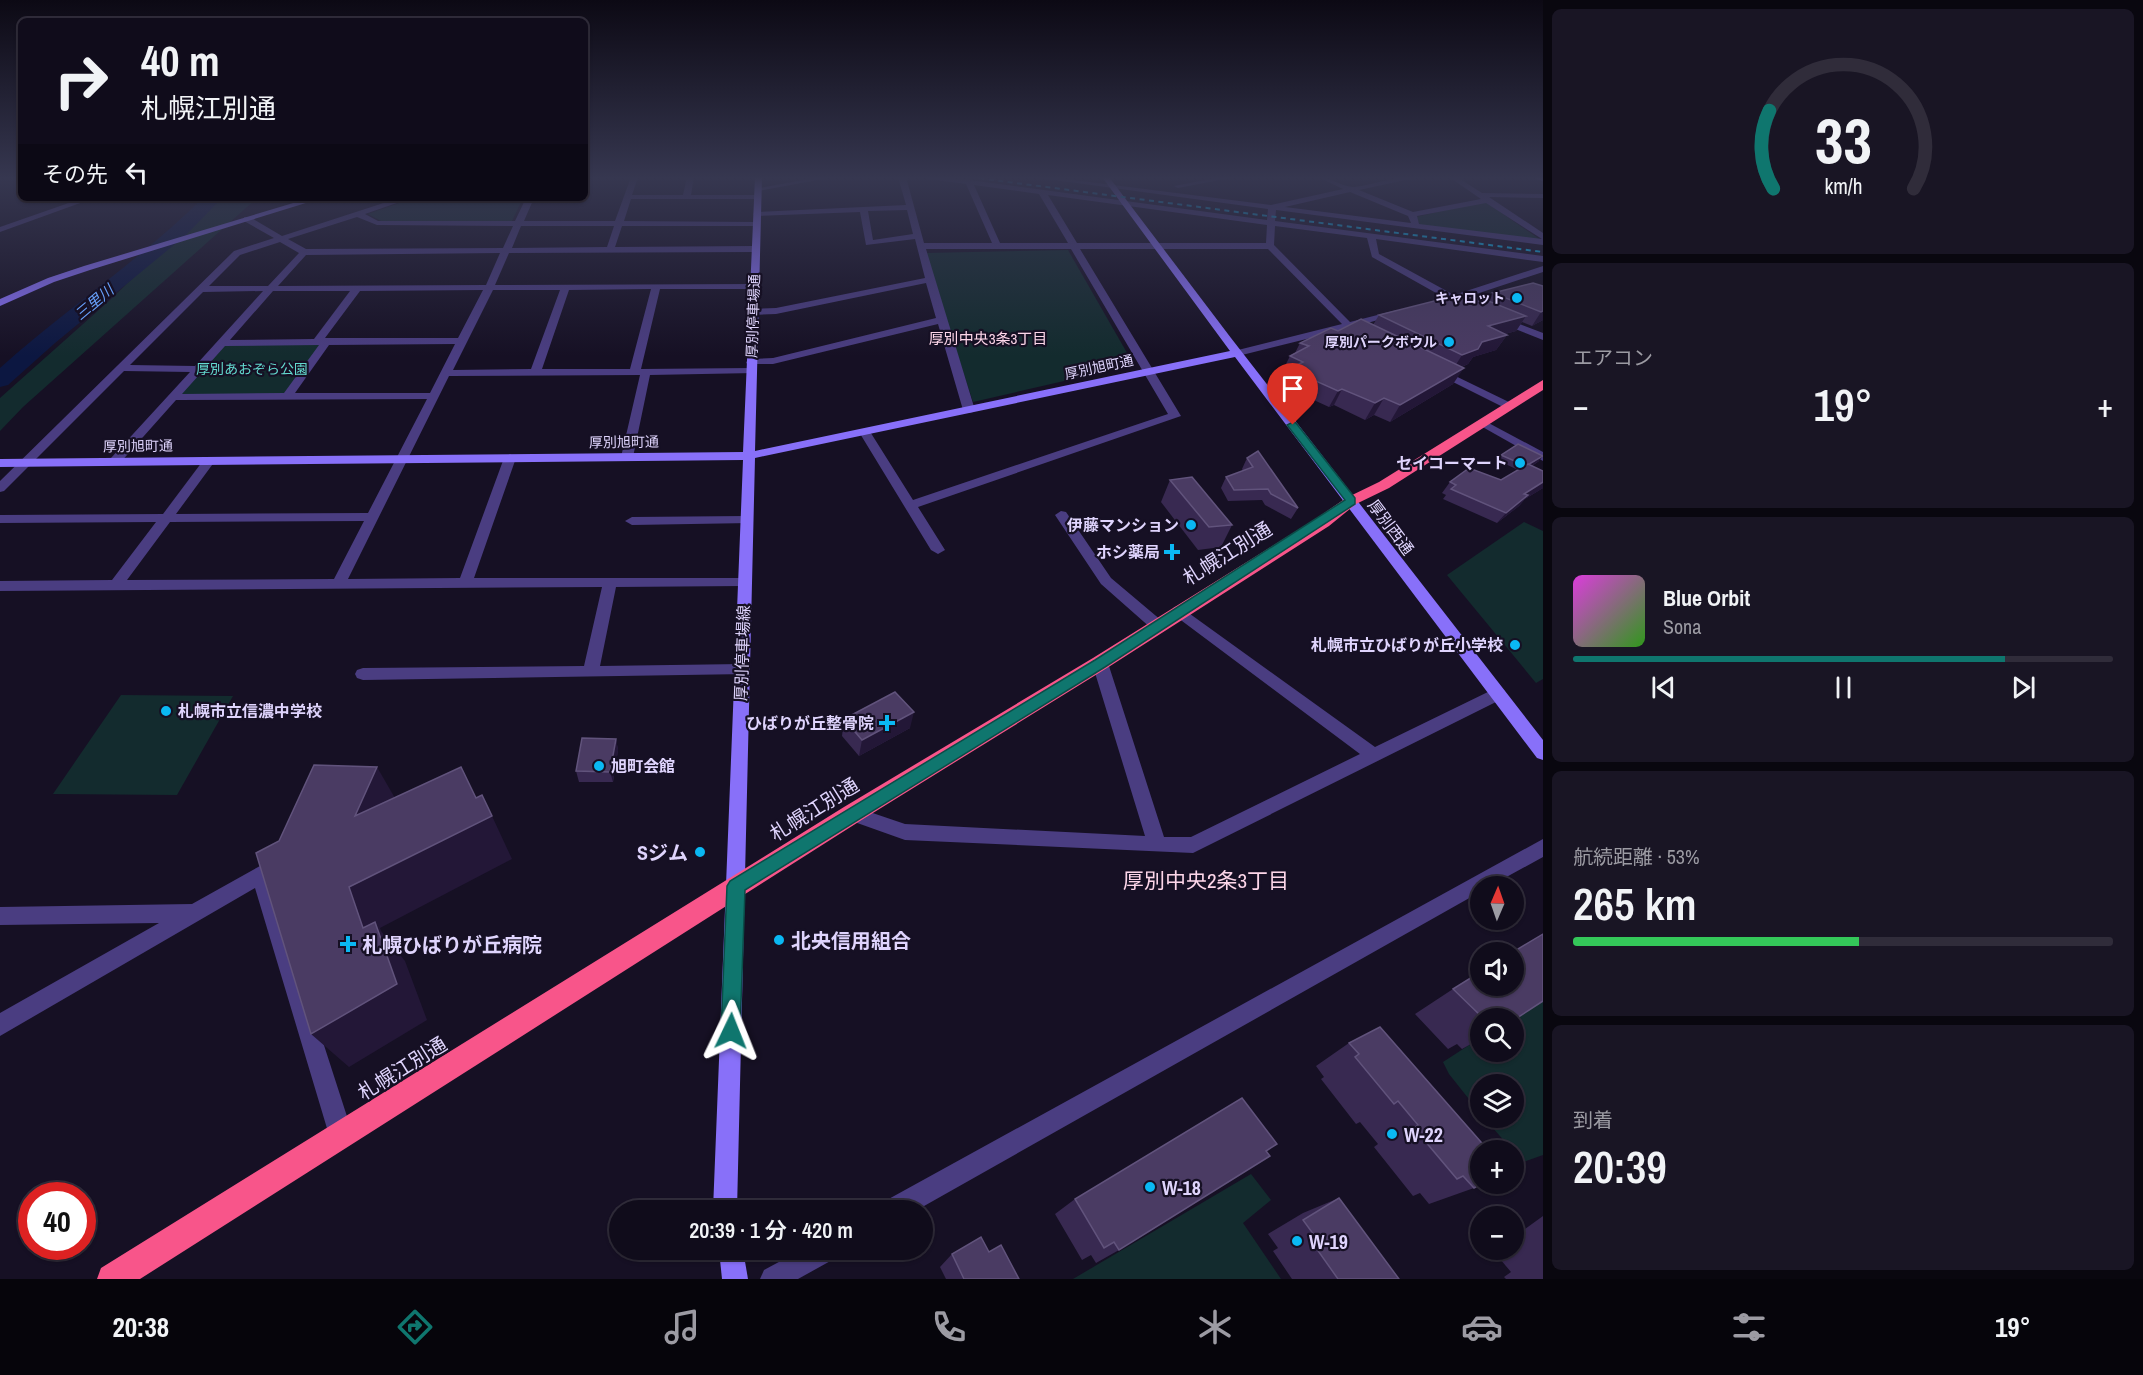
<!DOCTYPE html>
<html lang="ja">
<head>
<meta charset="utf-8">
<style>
  :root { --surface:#100c1b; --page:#191524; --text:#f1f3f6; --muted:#9c9ba3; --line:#302c3a; --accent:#0f766e }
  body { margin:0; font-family:"Archivo Narrow","Noto Sans JP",sans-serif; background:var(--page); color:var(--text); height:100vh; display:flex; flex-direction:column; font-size:22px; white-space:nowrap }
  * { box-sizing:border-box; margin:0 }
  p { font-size:20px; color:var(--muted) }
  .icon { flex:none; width:33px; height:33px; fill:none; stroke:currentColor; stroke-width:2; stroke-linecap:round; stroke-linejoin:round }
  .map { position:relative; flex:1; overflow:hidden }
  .details { display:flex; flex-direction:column; gap:9px; padding:9px; background:#09070f; width:600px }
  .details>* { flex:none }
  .guide { position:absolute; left:18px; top:18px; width:570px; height:183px; border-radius:9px; box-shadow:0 2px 4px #0004,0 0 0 2px var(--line); background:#100c1b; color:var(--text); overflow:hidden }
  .needle { width:39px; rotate:2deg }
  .controls { position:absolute; left:1470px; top:876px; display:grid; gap:12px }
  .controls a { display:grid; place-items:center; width:54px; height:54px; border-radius:50%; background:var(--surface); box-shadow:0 2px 4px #0004,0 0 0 2px var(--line); font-size:30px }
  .speed { position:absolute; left:18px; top:1182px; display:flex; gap:12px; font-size:30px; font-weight:700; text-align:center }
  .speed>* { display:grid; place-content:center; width:78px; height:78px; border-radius:50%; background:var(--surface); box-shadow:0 2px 4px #0004,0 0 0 2px var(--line); line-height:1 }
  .speed .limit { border:9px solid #d22; background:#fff; color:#111 }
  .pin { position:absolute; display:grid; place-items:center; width:51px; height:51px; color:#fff; margin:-62px -26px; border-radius:50% 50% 50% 0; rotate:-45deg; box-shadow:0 0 6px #0007 }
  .pin .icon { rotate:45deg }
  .me { position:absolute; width:66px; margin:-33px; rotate:2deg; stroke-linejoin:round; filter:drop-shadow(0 0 4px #0008) }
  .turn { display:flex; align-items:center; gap:21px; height:126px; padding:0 24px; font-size:27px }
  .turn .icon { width:78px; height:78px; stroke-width:2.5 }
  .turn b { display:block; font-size:42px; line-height:51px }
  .then { display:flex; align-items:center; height:57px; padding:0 24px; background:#0003; gap:12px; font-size:22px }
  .big { font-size:45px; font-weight:600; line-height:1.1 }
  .details .widget { flex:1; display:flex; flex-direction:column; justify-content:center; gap:9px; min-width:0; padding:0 21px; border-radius:9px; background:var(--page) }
  .details .dial { align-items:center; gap:0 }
  .dial svg { height:156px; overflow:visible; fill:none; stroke:var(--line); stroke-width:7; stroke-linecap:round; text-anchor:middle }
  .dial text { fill:var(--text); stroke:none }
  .song { display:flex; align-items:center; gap:18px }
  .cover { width:72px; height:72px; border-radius:9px; background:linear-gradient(135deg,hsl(300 70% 55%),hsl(110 70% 35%)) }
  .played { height:6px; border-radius:3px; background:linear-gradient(90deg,var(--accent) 80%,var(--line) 80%) }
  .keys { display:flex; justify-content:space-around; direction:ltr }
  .heat { display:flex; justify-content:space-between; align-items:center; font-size:33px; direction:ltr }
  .charge { height:9px; border-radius:4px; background:linear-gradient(90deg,#34c759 53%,var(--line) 0) }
  .trip { position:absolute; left:609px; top:1200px; width:324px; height:60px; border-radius:30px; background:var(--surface); box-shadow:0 2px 4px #0004,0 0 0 2px var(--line); font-weight:600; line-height:60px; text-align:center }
  .dock { display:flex; height:96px; justify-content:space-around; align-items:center; background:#06050b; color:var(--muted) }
  .dock .icon { width:42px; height:42px }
  .dock .active { color:var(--accent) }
  .dock b { font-size:27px; color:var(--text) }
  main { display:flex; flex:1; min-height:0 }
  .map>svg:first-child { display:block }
  .green { fill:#132b2e }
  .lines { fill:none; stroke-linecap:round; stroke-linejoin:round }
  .river { fill:#0c1741; fill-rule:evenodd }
  .street { fill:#4a3d81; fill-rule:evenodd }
  .secondary { fill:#8870f9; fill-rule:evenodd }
  .highway { fill:#f8558a; fill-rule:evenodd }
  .rail { stroke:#0ab8f3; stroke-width:2; stroke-dasharray:5 4.5; stroke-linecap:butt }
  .wall { fill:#382951 }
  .shaded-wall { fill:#231737 }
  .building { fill:#4a3b63; stroke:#61537c; stroke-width:1.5 }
  .route { fill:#0f766e; stroke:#0a4d48; stroke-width:1.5 }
  .poi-dot { fill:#0ab8f3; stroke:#161024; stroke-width:2 }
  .labels { text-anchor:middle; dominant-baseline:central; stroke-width:4.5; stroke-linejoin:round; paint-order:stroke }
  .far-poi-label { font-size:14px; font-weight:bold; fill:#dfd4fd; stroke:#161024; text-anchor:end }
  .far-street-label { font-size:14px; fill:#dfd4fd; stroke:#161024 }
  .far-park-label { font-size:14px; fill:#63dacf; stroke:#161024 }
  .far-water-label { font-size:15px; font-style:italic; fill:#679ff9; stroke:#161024 }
  .far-neighbourhood-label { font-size:15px; fill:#fdd6e9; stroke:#161024 }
  .poi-label { font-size:16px; font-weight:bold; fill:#dfd4fd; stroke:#161024; text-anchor:end }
  .street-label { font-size:16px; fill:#dfd4fd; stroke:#161024 }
  .near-street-label { font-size:20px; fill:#dfd4fd; stroke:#161024 }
  .near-poi-label { font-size:20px; font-weight:bold; fill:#dfd4fd; stroke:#161024; text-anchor:start }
  .near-neighbourhood-label { font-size:21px; fill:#fdd6e9; stroke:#161024 }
</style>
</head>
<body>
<main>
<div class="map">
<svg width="1543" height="1279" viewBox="0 0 1543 1279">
  <rect width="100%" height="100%" fill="#161024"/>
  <g class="green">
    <polygon points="216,198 257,198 23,407 0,431 0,398 110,300"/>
    <polygon points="414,198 523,198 512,221 383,222 368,214"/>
    <polygon points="1484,201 1542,241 1420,225 1416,217"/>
    <polygon points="1068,250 1134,365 973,402 924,253"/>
    <polygon points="322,343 284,394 177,395 224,344"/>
    <polygon points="1524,522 1543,531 1543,679 1536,683 1447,575"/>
    <polygon points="121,695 233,696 177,795 53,794"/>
    <polygon points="1543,998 1543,1155 1523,1162 1484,1118 1514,1118 1514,1084 1480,1084 1480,1113 1449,1074 1443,1062 1480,1038 1480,1052 1514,1052 1514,1018"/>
    <polygon points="1251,1174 1271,1200 1243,1223 1281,1279 1073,1279"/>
  </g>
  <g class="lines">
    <path class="river" d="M203 198H222L186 235 55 343 8 385 0 387V368C66 309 140 260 203 198Z"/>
    <g class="street">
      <path d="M631 177H638L632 195H683L687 177H694L691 195H758L762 197 758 199H631L624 221 756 222 760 224 756 226H622L615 247 755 246 759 249 755 252 509 253 495 285 757 284V288L754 289H660L641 369 751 368 755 369V373L650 375 633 457 627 461 621 457 640 375 449 376 348 579 460 578 504 458 510 454 516 458 474 578H749L751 581 744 586 616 587 600 666 742 664 747 666 750 670 747 674 363 680 357 678 355 674 357 670 363 668 584 666 602 587 0 591V581L112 580 156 522 0 523V515L163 514 205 458 209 457 215 461 176 514 368 513 427 399 176 400 119 464H111V458L190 372 124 371 4 491 0 492V481L234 251 274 238 244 221V217H250L282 236 399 198H411L365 214 378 221H515L526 198H534L524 221H615ZM357 217 377 225 513 226 503 248 306 249 288 239ZM521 226H614L607 247 512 248ZM280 242 299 253 268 286H209L240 255ZM500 253 486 285 278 286 306 255ZM651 289 630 369H542L569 290ZM483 290 458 338H325L360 291ZM493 290H560L531 369 453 370ZM263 291 195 366 130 365 203 292ZM273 291H350L314 339 230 340ZM455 344 430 393H295L329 345ZM319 345 284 393 182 394 225 346ZM364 521 334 579 127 580 170 522Z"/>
      <polygon points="820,177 834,177 758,191 754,189"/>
      <path d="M898 177H906L924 243H992L966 184 929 179 926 177 969 180 1267 220 1268 209 1032 177H1050L1271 205 1343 189 1318 177C1330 177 1342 187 1354 187 1373 185 1391 177 1410 177V179L1359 190 1413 212 1481 199 1449 177H1457L1482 193 1543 194V198L1489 197 1543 233V245L1276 210 1275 221 1543 256V262L1376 239 1379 254 1454 295 1543 266V272L1461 299 1460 303 1446 304 1441 301 1445 298 1372 257 1367 238 1275 226 1274 245 1350 322 1397 310 1402 313 1357 326 1370 332V336H1362L1347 329 1238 356 1233 353 1234 351 1342 324 1268 249H1080L1181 416 918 507 945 550 938 554 931 550 859 432 861 430H869L913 500 1168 414 1071 249H926L975 410 973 412 969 413 963 410 938 324 773 364H747L746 362 751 359 773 358 936 318 926 283 776 314 753 315 748 312 753 309 776 308 925 278 915 239 866 245 860 212 757 216 753 214 757 212 906 205ZM974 185 1039 194 1068 243H1000ZM1350 192 1408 216 1411 223 1285 207ZM1048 195 1267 225 1266 243H1077ZM1486 203 1542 239 1419 224 1417 216ZM907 210 913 234 873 240 868 211Z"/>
      <polygon points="1221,177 1235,177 1178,188 1174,186"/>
      <polygon points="83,198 94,198 0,232 0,227"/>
      <polygon points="1501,317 1543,333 1543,340 1498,322 1498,318"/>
      <polygon points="1439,368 1513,404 1515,406 1509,409 1505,408 1435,373 1435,369"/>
      <polygon points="1483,420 1543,452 1543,461 1479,425 1479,421"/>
      <polygon points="1061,511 1066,512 1111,578 1162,621 1164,625 1162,629 1152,629 1101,584 1055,515"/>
      <polygon points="746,516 753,520 751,523 632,525 625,521 632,517"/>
      <polygon points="1179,606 1375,747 1492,690 1498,688 1504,690 1506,694 1504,698 1193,853 905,840 846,819 843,814 846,809 852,806 905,824 1145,836 1092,663 1095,659 1105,659 1108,663 1164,837 1191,837 1360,754 1174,615 1172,611 1174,607"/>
      <polygon points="1543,839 1543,857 1490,886 1480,886 1480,892 917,1210 882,1210 885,1201"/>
      <polygon points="260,866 267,869 269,875 353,1135 349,1143 341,1147 333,1143 329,1135 255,888 0,1036 0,1013 159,923 0,925 0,907 192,904"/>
      <polygon points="801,1250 837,1250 834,1259 798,1279 760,1279 764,1270"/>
    </g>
    <g class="secondary">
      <polygon points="755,177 762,177 755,451 1230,351 1102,177 1109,177 1231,338 1543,740 1543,760 1537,758 1235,357 755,458 737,1210 713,1210 743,460 0,467 0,459 743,452"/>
      <polygon points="1535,177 1543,177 1543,181 1535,179"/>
      <polygon points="310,198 322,198 90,270 54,282 0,306 0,299 48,278 84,266"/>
      <polygon points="719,1250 743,1250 748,1279 722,1279"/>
    </g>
    <polygon class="highway" points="1543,380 1543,390 1389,488 1356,504 1329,526 1107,668 860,821 140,1279 97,1279 101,1268 844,807 1093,658 1317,518 1346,498 1379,482"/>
    <polyline class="rail" points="970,177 1543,252"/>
  </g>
  <g class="wall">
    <polygon points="1543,286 1543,320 1532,326 1522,322 1516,331 1505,334 1507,335 1496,350 1473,357 1468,364 1462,367 1453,384 1390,422 1374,415 1365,420 1334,405 1329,407 1281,385 1287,374 1282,372 1290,356 1295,353 1300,343 1338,331 1373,325 1379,315 1469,297 1488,300 1493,293"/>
    <polygon points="1501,455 1539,461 1532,466 1543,471 1543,488 1525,499 1519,506 1497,523 1443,499 1446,495 1442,493 1450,482 1501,480 1518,470 1497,460"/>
    <polygon points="1247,458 1298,508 1291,519 1265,505 1262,500 1228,501 1221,488 1226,477 1243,471 1242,469"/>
    <polygon points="1170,480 1232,525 1221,547 1198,550 1161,502"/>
    <polygon points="844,719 910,728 859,756 842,736"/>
    <polygon points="616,739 618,750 613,782 579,782 576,771"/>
    <polygon points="1453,989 1514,1018 1480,1018 1480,1039 1462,1049 1457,1044 1448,1049 1415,1014"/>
    <polygon points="1349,1043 1474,1188 1429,1204 1420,1193 1413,1196 1374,1147 1378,1144 1360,1122 1356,1124 1321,1079 1324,1077 1316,1066"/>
    <polygon points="1266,1151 1119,1250 1096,1263 1091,1255 1082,1260 1055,1214 1075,1199"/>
    <polygon points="1339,1198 1399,1279 1292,1279 1273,1251 1278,1248 1268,1234 1303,1213"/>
    <polygon points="1543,1216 1543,1279 1506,1279 1504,1277 1511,1272 1500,1259 1503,1256 1497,1250 1514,1250 1514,1237"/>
    <polygon points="989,1252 1019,1279 946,1279 940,1267 952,1254"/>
  </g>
  <g class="shaded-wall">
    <polygon points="1543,311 1543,320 1532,326 1541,312"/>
    <polygon points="1526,316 1516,331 1478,341 1488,326"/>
    <polygon points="1507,335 1496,350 1473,357 1468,364 1452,371 1462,355 1482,342"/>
    <polygon points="1464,368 1453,384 1390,422 1400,405"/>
    <polygon points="1342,389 1334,405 1329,407 1338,391"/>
    <polygon points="1384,398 1374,415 1365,420 1375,403"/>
    <polygon points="1543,456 1539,461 1522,472 1526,467"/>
    <polygon points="1543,482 1543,488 1525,499 1519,506 1497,523 1506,513 1524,494"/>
    <polygon points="914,712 910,728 859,756 862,740"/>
    <polygon points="616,739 618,750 613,782 610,772"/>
    <polygon points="377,767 403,812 355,816"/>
    <polygon points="492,816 512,859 380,928 381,931 405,961 427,1020 349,1067 311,1034 363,928 349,887"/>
  </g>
  <g class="building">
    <polygon points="1533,283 1543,286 1543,311 1541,312 1493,293"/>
    <polygon points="1462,294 1469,297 1476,296 1526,316 1488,326 1507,335 1482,342 1478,349 1462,355 1379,315"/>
    <polygon points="1361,319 1464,368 1400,405 1384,398 1375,403 1342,389 1338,391 1289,369 1303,362 1290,356 1309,346 1300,343 1331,328 1338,331"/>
    <polygon points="1518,444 1543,456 1526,466 1501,455"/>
    <polygon points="1258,451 1298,508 1271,494 1268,489 1234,490 1226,477 1253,467 1247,458"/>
    <polygon points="1528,464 1543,471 1543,482 1524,494 1528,495 1506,513 1451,489 1456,485 1450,482 1469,468 1501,480"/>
    <polygon points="1192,477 1232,525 1209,527 1170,480"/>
    <polygon points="895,692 914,712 862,740 844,719"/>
    <polygon points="582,738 616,739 610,772 576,771"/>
    <polygon points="314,765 377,767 355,816 461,767 476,798 482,795 492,816 349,887 363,928 375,922 397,984 311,1034 256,853 279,841"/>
    <polygon points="1543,934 1543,1001 1514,1020 1514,1018 1483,1018 1453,989 1480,972 1480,986 1514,986 1514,952 1513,952"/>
    <polygon points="1380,1027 1488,1150 1480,1150 1480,1184 1481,1184 1474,1188 1463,1176 1457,1179 1414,1128 1418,1125 1398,1101 1394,1104 1355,1057 1359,1054 1349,1043"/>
    <polygon points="1242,1098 1277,1144 1266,1151 1270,1156 1119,1250 1114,1242 1104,1248 1075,1199"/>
    <polygon points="1339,1198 1399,1279 1338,1279 1309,1238 1314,1235 1303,1220"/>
    <polygon points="981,1237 989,1252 1001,1245 1019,1279 964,1279 952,1254"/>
  </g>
  <linearGradient id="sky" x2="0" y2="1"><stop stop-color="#0c0914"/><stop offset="0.5" stop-color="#363750"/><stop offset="1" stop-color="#363750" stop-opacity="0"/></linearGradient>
  <rect width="1543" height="356" fill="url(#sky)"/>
  <polygon class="route" points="1293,422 1296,423 1355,498 1355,504 1105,667 745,890 740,1031 738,1038 731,1040 724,1038 721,1031 727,886 730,881 1095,660 1345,500 1287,425"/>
  <g class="poi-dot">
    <circle cx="1517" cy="298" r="6"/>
    <circle cx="1449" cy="342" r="6"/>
    <circle cx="1520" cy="463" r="6"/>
    <circle cx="1191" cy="525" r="6"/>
    <path d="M1169 543h6v6h6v6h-6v6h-6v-6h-6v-6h6z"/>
    <circle cx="1515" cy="645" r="6"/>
    <circle cx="166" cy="711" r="6"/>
    <path d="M884 714h6v6h6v6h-6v6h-6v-6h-6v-6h6z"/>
    <circle cx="599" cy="766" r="6"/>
    <circle cx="700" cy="852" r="6"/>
    <circle cx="779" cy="940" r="6"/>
    <path d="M345 935h6v6h6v6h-6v6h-6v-6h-6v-6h6z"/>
    <circle cx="1392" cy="1134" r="6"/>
    <circle cx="1150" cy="1187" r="6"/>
    <circle cx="1297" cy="1241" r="6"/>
  </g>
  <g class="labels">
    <g class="far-poi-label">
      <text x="1505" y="298">キャロット</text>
      <text x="1437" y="342">厚別パークボウル</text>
    </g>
    <g class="far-street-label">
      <text transform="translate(753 316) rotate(-88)">厚別停車場通</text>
      <text transform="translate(1099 367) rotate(-12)">厚別旭町通</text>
      <text transform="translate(624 442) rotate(-1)">厚別旭町通</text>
      <text transform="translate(138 446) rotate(-1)">厚別旭町通</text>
    </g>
    <g class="far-park-label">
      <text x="252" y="369">厚別あおぞら公園</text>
    </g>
    <g class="far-water-label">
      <text transform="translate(94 302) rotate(-40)">三里川</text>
    </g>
    <g class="far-neighbourhood-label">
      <text x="988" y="338">厚別中央3条3丁目</text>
    </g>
    <g class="poi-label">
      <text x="1508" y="463">セイコーマート</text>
      <text x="1179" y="525">伊藤マンション</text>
      <text x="1160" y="552">ホシ薬局</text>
      <text x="1503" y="645">札幌市立ひばりが丘小学校</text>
      <text x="178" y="711" text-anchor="start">札幌市立信濃中学校</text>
      <text x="874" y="723">ひばりが丘整骨院</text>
      <text x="611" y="766" text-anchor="start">旭町会館</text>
    </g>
    <g class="street-label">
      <text transform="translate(1391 527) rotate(53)">厚別西通</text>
      <text transform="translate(742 653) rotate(-88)">厚別停車場線</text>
    </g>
    <g class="near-street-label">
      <text transform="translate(1227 553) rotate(-32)">札幌江別通</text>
      <text transform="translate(814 809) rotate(-32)">札幌江別通</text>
      <text transform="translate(402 1068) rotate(-32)">札幌江別通</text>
    </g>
    <g class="near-poi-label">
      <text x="688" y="852" text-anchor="end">Sジム</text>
      <text x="791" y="940">北央信用組合</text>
      <text x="362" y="944">札幌ひばりが丘病院</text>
      <text x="1404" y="1134">W-22</text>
      <text x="1162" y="1187">W-18</text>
      <text x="1309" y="1241">W-19</text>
    </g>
    <g class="near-neighbourhood-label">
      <text x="1206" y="880">厚別中央2条3丁目</text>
    </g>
  </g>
</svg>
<div class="controls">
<a><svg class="needle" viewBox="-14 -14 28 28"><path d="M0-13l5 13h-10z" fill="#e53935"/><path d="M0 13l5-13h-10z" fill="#9c9ba3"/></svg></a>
<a><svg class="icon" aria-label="sound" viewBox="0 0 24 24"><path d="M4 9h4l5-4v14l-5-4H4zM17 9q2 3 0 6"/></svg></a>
<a><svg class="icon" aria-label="search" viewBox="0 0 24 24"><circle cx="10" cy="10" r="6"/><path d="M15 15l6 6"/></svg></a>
<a><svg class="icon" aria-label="layers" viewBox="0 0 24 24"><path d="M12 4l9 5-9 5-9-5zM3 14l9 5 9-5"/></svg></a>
<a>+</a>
<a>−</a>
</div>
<div class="speed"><div class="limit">40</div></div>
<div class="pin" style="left:1293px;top:425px;background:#d93025"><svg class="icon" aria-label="arrive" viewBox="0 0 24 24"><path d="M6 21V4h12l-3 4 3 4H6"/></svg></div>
<svg class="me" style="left:731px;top:1031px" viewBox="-20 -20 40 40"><path d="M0-17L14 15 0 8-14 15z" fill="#0f766e" stroke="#fff" stroke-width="4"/></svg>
<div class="trip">20:39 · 1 分 · 420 m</div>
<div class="guide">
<div class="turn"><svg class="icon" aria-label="right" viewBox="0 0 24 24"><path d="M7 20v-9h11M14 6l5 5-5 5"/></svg><div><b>40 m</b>札幌江別通</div></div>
<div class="then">その先<svg class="icon" aria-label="left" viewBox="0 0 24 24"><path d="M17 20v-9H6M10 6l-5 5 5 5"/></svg></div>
</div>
</div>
<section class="details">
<div class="widget dial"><svg viewBox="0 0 100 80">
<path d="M14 69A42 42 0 1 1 86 69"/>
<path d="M14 69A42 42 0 0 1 12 29" stroke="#0f766e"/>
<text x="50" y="56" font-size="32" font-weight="700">33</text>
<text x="50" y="72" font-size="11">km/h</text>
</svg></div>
<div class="widget"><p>エアコン</p>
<div class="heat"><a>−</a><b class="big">19°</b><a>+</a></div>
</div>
<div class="widget">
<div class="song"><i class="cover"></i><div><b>Blue Orbit</b><p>Sona</p></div></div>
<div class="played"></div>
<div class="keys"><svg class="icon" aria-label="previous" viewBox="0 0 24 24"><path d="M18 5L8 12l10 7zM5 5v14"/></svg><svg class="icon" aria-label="pause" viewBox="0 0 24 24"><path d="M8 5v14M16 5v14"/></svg><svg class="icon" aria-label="next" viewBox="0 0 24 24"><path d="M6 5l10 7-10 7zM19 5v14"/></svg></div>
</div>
<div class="widget"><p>航続距離 · 53%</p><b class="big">265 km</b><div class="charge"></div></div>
<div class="widget"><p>到着</p><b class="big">20:39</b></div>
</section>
</main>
<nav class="dock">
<b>20:38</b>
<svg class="icon active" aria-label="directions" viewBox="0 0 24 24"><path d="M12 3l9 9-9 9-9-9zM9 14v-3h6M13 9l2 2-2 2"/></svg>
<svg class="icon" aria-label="music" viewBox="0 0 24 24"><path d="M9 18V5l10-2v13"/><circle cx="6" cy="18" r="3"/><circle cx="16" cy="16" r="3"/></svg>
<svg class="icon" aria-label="phone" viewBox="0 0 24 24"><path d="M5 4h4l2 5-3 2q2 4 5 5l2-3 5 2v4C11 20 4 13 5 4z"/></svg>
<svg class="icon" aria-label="climate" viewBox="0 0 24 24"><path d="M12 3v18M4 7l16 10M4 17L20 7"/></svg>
<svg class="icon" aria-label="car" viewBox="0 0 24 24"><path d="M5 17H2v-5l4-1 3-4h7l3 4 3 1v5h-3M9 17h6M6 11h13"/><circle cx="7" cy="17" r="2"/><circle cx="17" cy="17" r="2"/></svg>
<svg class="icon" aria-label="filters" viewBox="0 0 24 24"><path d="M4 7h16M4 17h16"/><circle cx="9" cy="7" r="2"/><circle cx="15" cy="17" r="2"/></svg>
<b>19°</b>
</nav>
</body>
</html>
